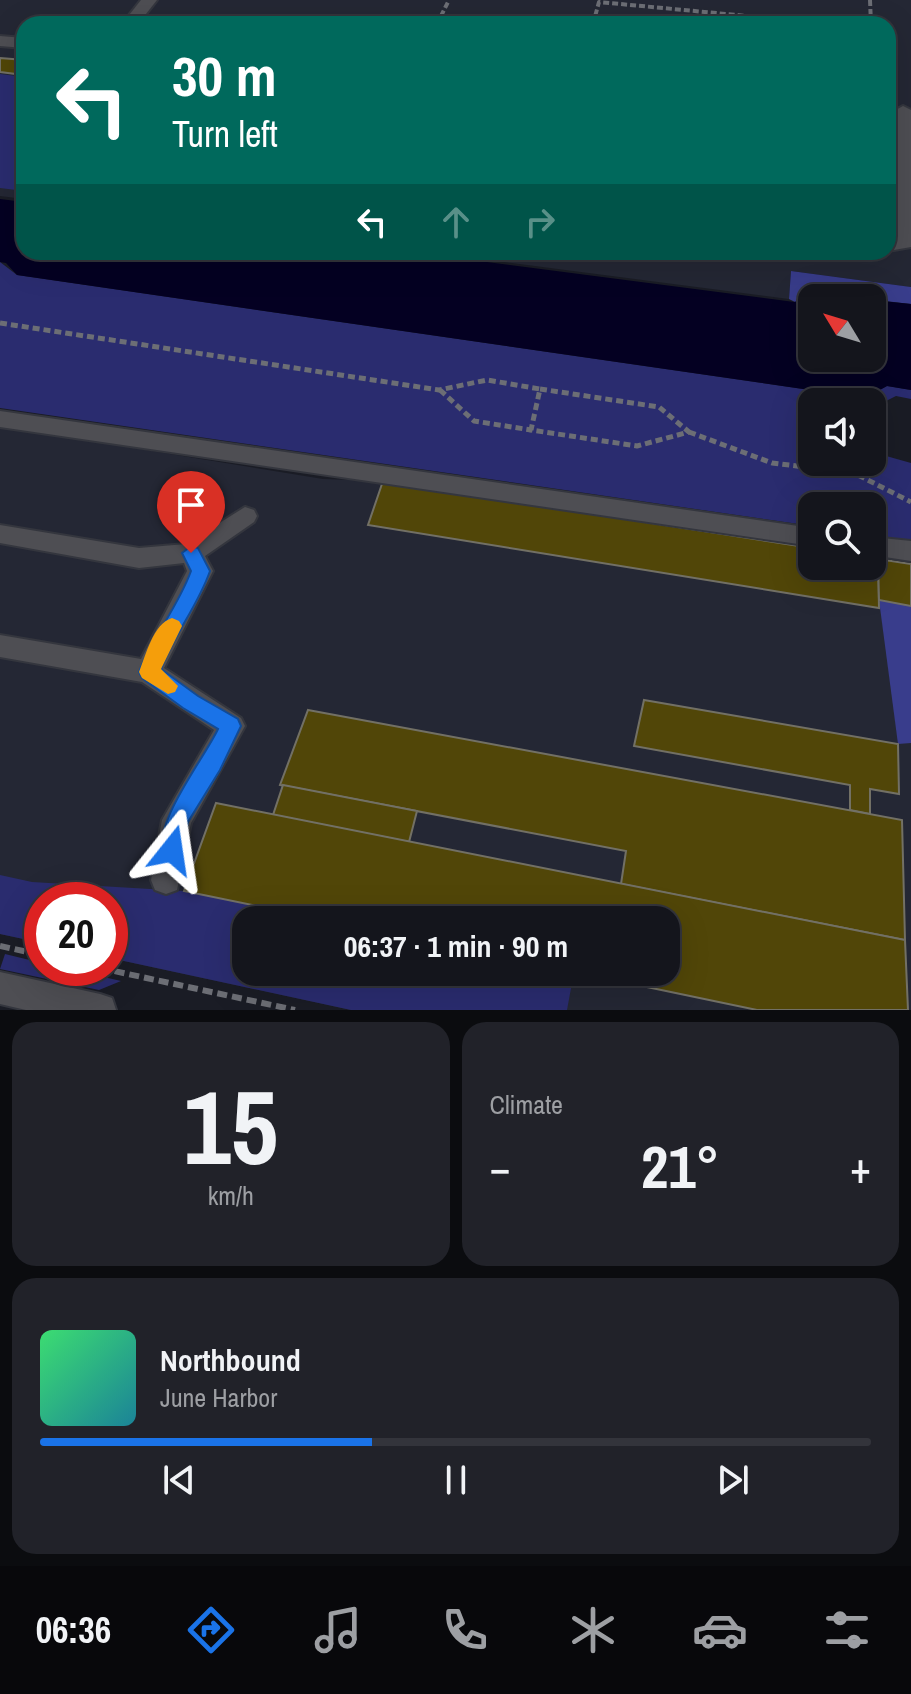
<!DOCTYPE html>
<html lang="en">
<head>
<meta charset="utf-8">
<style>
  :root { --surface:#14151c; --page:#212229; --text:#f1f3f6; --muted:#9d9fa3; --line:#33343b; --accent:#1a73e8 }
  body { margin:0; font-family:"Archivo Narrow",sans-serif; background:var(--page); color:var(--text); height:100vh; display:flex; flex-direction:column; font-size:30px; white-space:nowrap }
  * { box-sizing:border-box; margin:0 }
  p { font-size:26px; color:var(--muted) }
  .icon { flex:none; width:44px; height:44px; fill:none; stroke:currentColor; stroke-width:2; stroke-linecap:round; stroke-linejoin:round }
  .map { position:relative; height:1010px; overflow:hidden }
  .side { display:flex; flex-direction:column; gap:12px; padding:12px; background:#0b0c0f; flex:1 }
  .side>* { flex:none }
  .top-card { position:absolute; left:16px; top:16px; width:880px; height:244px; border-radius:24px; box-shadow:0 8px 32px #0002,0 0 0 2px var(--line); background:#00695c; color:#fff; overflow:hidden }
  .needle { width:52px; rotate:308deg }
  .tools { position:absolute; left:798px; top:284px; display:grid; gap:16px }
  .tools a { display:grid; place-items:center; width:88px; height:88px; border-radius:16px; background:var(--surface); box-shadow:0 8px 32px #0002,0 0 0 2px var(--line); font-size:40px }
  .speed { position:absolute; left:24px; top:882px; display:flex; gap:16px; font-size:40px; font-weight:700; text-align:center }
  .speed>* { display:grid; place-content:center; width:104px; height:104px; border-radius:50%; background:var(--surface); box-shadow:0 8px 32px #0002,0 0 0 2px var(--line); line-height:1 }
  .speed .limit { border:12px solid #d22; background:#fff; color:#111 }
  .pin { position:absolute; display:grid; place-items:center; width:68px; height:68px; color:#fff; margin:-82px -34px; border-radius:50% 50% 50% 0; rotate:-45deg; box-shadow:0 0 8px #0007 }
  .pin .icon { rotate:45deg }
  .me { position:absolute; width:88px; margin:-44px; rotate:15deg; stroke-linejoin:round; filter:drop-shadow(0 0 6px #0008) }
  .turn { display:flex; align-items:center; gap:28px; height:168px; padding:0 24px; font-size:36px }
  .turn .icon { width:104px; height:104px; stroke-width:2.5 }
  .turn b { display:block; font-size:56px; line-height:68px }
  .lanes { display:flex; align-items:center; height:76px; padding:0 24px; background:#0003; justify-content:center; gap:40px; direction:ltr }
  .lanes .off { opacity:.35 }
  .big { font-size:60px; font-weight:700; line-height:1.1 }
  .side .card { flex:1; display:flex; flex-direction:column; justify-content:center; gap:12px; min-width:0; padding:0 28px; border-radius:24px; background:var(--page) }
  .side .dial { align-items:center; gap:0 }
  .dial b { font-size:104px; line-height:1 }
  .song { display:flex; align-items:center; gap:24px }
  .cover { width:96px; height:96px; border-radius:12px; background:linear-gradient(135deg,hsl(140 70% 55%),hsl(190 70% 35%)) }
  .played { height:8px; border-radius:4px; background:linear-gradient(90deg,var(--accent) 40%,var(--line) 40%) }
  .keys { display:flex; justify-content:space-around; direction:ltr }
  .heat { display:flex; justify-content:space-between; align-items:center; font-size:44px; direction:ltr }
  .side .tiles { flex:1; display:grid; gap:12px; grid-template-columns:1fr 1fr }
  .card:last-child { grid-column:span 2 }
  .trip { position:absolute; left:232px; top:906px; width:448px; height:80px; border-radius:24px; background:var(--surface); box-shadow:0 8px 32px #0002,0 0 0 2px var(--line); font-weight:700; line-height:80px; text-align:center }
  .dock { display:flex; height:128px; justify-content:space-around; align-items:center; background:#08080b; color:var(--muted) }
  .dock .icon { width:56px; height:56px }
  .dock .active { color:var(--accent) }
  .dock b { font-size:36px; color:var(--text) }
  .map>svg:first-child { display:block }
  .built { fill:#242734; fill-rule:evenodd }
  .green { fill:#2a2c6f }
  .forest { fill:#393d8c }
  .water { fill:#040022 }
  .building { fill:#514608; stroke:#727065; stroke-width:2 }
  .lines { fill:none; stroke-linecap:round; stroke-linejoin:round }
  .minor-casing { stroke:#34363e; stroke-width:4 }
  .path-far2 { stroke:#6c6e75; stroke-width:4; stroke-dasharray:6 3; stroke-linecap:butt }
  .path-far1 { stroke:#6c6e75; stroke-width:5; stroke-dasharray:7 4; stroke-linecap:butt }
  .path { stroke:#6c6e75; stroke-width:6; stroke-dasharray:10 5; stroke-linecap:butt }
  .minor { fill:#4e4e53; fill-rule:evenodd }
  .route { fill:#1a73e8; stroke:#114b97; stroke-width:2 }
  .slow { fill:#f59e0b }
</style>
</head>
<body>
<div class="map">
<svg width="911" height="1010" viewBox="0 0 911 1010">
  <rect width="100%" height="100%" fill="#1a1c25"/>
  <g class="built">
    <polygon points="0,0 911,0 911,287 791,271 789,299 427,252 888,252 888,24 24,24 24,199 0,196"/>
    <path d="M0 426 323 479 383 481 812 566H872V558L911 564V1010H351L110 958V900H42V943L0 934ZM246 920H666V972H246Z"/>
  </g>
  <g class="green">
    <polygon points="0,74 24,77 24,191 0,188"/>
    <polygon points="0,262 17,275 865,398 887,386 911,390 911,399 896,396 874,407 872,402 810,399 805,435 812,437 812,462 872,462 872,452 911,463 911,541 872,535 872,506 812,506 812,526 0,408"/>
    <polygon points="0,875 32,882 184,891 325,920 246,920 246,972 574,972 567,1010 351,1010 110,958 110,900 42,900 42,943 0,934"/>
    <polygon points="5,954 42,963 42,968 65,968 121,981 99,990 0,969"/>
  </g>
  <g class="forest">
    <polygon points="791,271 911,287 911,304 823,294 795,302 789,299"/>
    <polygon points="879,600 911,606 911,743 898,744"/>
  </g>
  <polygon class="water" points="0,199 24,202 24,252 410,252 794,302 823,294 858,298 812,298 812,358 872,358 872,300 911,304 911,390 887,386 865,398 17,275 6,263 0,262"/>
  <g class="building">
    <polygon points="0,58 24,60 24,75 0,72"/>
    <polygon points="383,481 812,548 812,566 872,566 872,558 878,559 879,608 368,525"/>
    <polygon points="878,559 911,564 911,606 879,600"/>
    <polygon points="644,700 898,744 899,794 870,789 870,814 850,810 850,785 634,746"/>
    <polygon points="308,710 902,820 905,940 621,884 626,851 280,785"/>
    <polygon points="283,785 417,811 409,842 273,815"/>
    <polygon points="216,803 905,940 908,1010 757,1010 575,972 666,972 666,920 325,920 184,891"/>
  </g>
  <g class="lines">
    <defs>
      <g id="minor">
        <polygon points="141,0 157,0 138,24 122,24"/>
        <polygon points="0,36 24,38 24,48 0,46"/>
        <polygon points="903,106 911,110 911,247 888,251 888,239 896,238 894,111"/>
        <polygon points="0,411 812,528 812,546 0,427"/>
        <polygon points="245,507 254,510 257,516 254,522 205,556 213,571 164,668 241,718 245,726 191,823 177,890 166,894 155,890 151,880 162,820 214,730 142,682 0,657 0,635 141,659 187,571 184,563 139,568 0,543 0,525 139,548 186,544"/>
        <polygon points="872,537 911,541 911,561 872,555"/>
        <polygon points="0,972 100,994 112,998 116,1010 26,1010 0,1004"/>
      </g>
    </defs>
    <use href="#minor" class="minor-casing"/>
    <g class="path-far2">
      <polyline points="870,0 871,24"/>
      <polyline points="437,24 449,0"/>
      <polyline points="593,24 599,2 832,24"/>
    </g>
    <g class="path-far1">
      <polyline points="0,323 439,390 487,380 540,389"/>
      <polygon points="540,389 659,407 689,432 637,446 531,430"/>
      <polyline points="440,390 474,421 531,430"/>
      <polyline points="689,432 772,463 854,473 911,502"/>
    </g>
    <g class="path">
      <polyline points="0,946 42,955"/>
      <polyline points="100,968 295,1010"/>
    </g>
    <use href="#minor" class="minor"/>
  </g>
  <path class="route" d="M191 546 198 548 210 571C198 606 174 634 161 669L198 696 238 719 241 726 220 770 188 822 180 857 172 861 164 857C150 826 204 759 218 729L183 708 142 678 139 672C153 636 178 607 191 571L182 553Z"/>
  <path class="slow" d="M172 618 179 621 182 626 161 669 178 686 175 692 168 694 142 678 139 672C146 655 153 624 172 618Z"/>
</svg>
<div class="tools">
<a><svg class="needle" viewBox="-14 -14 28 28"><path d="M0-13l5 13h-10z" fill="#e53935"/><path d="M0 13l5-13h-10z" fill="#9d9fa3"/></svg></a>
<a><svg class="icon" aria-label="sound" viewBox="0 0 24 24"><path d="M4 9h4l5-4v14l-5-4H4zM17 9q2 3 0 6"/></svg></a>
<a><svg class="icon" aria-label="search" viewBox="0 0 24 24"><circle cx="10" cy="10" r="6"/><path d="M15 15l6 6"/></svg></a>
</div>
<div class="speed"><div class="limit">20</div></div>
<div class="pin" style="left:191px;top:553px;background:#d93025"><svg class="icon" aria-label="arrive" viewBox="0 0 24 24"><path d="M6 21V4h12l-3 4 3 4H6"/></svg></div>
<svg class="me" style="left:172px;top:850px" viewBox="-20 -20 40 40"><path d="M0-17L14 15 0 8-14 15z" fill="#1a73e8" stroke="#fff" stroke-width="4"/></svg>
<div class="trip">06:37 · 1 min · 90 m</div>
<div class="top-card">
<div class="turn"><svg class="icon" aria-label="left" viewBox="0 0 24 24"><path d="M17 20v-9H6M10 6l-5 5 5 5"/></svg><div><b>30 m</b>Turn left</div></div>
<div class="lanes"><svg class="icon" aria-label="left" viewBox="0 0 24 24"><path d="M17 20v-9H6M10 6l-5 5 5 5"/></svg><svg class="icon off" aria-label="ahead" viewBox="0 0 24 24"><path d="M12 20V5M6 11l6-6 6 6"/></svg><svg class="icon off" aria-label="right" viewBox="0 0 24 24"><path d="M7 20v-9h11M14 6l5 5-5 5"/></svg></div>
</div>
</div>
<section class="side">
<div class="tiles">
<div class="card dial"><b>15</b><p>km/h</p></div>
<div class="card"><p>Climate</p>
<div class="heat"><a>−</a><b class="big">21°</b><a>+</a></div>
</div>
<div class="card">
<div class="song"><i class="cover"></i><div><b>Northbound</b><p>June Harbor</p></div></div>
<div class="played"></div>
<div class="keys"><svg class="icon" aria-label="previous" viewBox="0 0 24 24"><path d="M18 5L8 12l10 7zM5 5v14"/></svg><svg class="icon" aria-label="pause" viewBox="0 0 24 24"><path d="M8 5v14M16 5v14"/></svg><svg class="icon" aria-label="next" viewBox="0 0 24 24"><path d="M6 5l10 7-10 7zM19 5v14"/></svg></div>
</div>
</div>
</section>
<nav class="dock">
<b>06:36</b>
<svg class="icon active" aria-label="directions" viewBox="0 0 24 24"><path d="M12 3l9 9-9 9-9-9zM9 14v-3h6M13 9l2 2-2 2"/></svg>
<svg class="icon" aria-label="music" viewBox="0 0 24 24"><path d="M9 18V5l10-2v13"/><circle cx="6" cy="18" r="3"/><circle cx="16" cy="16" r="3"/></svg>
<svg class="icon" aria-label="phone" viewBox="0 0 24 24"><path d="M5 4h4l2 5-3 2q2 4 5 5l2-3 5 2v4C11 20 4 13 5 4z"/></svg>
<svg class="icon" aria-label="climate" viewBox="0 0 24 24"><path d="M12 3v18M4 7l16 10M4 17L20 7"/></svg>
<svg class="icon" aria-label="car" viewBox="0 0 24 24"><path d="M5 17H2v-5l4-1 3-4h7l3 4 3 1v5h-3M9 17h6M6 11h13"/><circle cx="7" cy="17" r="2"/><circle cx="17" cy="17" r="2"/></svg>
<svg class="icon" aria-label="filters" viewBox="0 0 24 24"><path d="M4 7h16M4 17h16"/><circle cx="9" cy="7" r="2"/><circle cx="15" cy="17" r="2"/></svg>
</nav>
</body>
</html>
